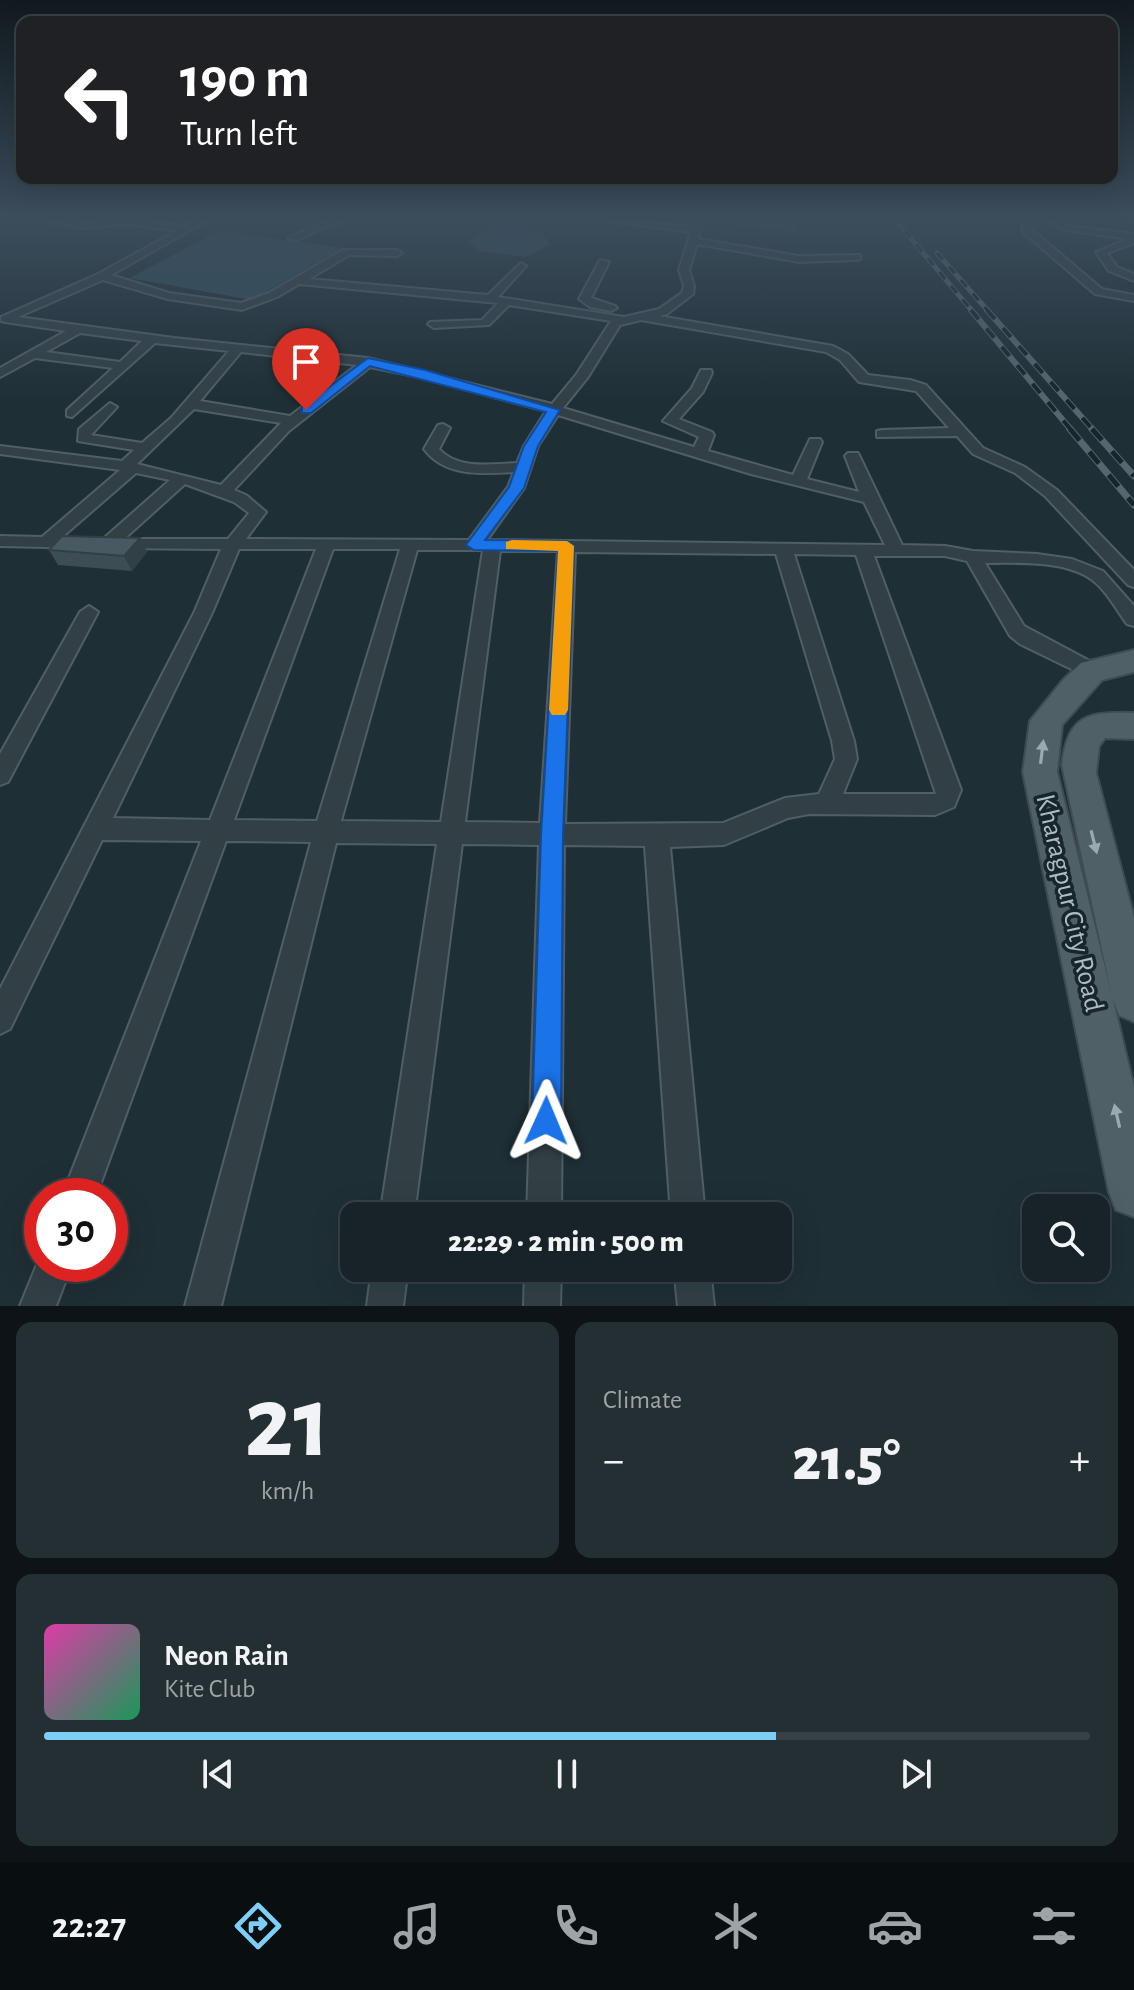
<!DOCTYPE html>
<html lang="en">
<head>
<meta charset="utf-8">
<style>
  :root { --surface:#172328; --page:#242f34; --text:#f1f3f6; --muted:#9ea4a8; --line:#364045; --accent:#7dcff8 }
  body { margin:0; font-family:"Alegreya Sans",sans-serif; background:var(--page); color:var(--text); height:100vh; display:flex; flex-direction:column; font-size:30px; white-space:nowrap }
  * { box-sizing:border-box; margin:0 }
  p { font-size:26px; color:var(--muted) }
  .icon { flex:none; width:44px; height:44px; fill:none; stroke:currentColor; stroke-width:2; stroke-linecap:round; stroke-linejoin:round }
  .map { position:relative; height:1306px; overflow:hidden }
  .details { display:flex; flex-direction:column; gap:16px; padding:16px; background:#0d1316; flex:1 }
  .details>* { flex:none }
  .banner { position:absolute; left:16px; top:16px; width:1102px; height:168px; border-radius:16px; box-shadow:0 8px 32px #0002,0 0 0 2px var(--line); background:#202124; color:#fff; overflow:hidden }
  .tools { position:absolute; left:1022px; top:1194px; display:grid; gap:16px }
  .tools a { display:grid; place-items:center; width:88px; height:88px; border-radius:16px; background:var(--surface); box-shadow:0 8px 32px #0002,0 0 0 2px var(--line); font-size:40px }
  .speed { position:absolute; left:24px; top:1178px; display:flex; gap:16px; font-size:40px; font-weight:700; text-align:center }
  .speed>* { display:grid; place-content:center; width:104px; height:104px; border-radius:50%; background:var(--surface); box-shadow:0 8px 32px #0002,0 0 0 2px var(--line); line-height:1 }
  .speed .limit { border:12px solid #d22; background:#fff; color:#111 }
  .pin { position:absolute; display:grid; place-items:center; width:68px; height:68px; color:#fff; margin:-82px -34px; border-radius:50% 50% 50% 0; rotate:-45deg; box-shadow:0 0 8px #0007 }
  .pin .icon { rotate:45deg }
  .me { position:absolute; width:88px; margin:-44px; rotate:1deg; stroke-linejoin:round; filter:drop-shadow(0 0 6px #0008) }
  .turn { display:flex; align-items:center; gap:28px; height:168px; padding:0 32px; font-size:36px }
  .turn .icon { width:104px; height:104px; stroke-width:2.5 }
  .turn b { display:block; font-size:56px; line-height:68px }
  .big { font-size:60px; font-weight:800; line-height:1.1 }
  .details .tile { flex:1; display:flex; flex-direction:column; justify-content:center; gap:12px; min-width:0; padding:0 28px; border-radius:16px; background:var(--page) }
  .details .dial { align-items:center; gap:0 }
  .dial b { font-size:104px; line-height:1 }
  .song { display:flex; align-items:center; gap:24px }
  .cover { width:96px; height:96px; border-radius:12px; background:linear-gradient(135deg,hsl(320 70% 55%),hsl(150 70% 35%)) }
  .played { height:8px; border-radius:4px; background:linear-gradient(90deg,var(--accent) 70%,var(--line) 70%) }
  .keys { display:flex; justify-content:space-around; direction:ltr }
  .heat { display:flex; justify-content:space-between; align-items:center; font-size:44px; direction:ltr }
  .details .tiles { flex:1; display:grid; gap:16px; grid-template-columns:1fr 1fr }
  .tile:last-child { grid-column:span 2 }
  .trip { position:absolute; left:340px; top:1202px; width:452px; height:80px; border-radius:16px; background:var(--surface); box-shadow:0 8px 32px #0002,0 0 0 2px var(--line); font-weight:800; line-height:80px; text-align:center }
  .menu { display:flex; height:128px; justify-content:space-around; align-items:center; background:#090e10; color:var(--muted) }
  .menu .icon { width:56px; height:56px }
  .menu .on { color:var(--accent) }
  .menu b { font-size:36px; color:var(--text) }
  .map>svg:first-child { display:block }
  .water { fill:#304e5b }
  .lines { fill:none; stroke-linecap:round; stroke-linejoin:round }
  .minor-casing { stroke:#505e65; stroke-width:4 }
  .primary-casing { stroke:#3f4c53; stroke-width:4 }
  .minor { fill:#324046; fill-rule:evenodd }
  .primary { fill:#506067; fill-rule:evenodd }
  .rail-far2-casing { stroke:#54666e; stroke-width:5 }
  .rail-far1-casing { stroke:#54666e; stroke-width:6 }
  .rail-casing { stroke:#54666e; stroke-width:7 }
  .rail-far2 { stroke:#18252b; stroke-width:3; stroke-dasharray:9; stroke-linecap:butt }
  .rail-far1 { stroke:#18252b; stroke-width:4; stroke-dasharray:12; stroke-linecap:butt }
  .rail { stroke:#18252b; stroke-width:5; stroke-dasharray:15; stroke-linecap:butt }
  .wall { fill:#3d4d54 }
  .shaded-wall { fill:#323f45 }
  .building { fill:#475a62; stroke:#323f45; stroke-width:2 }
  .oneway { fill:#9aaab1 }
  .route { fill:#1a73e8; stroke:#114b97; stroke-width:2 }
  .slow { fill:#f59e0b }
  .labels { text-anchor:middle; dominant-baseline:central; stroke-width:7; stroke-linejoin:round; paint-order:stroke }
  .near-street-label { font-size:28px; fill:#acbcc4; stroke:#18252b }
</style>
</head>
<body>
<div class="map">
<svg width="1134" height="1306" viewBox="0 0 1134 1306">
  <rect width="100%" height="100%" fill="#1f2f36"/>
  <g class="water">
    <polygon points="705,217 792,217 797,233 704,219"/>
    <polygon points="496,226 542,231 549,244 526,257 479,251 469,241"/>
    <polygon points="220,230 342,248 252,300 130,278"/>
  </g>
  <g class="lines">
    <defs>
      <g id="minor">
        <path d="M26 217 85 222 129 218 186 226 203 217H213L111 275 169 293 241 303 269 293 343 250H397L402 253 397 256 349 255 309 279 488 295 521 263 526 266 498 297 624 317 659 309 682 293 684 286 679 270 691 232 578 217 692 227 696 217H704L698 239 799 256 860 255V259L856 260 799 262 697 244 689 270 694 286 693 294 667 314 659 316 833 346 848 354 868 375 910 380 926 385 983 448 1025 467 1057 490 1134 570V587L1128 585 1045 496 1015 473 973 454 957 436 877 437V431L882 430 949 428 916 391 859 382 840 360 826 352 641 320 620 325 588 377 563 408 694 447 699 437 663 421 692 388 701 370H711L712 373 703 392 679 419 712 432 714 435 708 451 793 475 810 439H820L822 442 807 479 859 492 845 456 848 453H858L902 545 945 546 973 551 1037 554 1072 559 1103 571 1134 606V626L1127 624C1116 609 1106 590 1091 579 1063 560 1017 563 985 563L1024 626 1099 666 1102 671 1099 676 1092 679 1020 644 1010 636 967 561 945 556H874L961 790 954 807 935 815 809 814 788 818 724 845 670 847 705 1216H671L645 846 564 845 561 1216H527L539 845 462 844 414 1216H380L437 844 336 843 221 1306H185L311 842 226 841 96 1196H62L201 841 102 840 10 1029 0 1034V989L194 613 221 549 102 548 99 544 102 540 170 480 136 473 61 538 90 540 93 544 90 548 0 546V536L42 537 120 470 0 454V446L122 461 134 450 78 441 79 429 110 403 117 407 91 435 142 443 171 418 229 351 155 343 72 417 67 416V410L113 368 35 358 0 377V368L66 331 5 322 1 321V317L98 274 177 231 129 224 85 228ZM103 280 168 299 242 310 277 297 299 284 498 303 482 320 430 322 428 324 434 328 489 325 509 305 611 321 576 375 552 404 368 358 174 338 18 317ZM80 333 142 341 120 362 46 352ZM241 352 357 365 290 416 200 401ZM370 367 419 377 546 411 524 446 517 463C492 464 458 470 439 449L450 428 443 424 438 425 424 449C445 477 482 474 514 472L508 487 469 540 246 539 266 512 246 495 234 490 289 431ZM194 409 281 423 221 485 137 464ZM558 415 751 474 864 502 885 545 487 540 524 488 538 446ZM185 484 234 502 249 513 228 539H124ZM239 549H316L210 820 113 818 212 613ZM333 549H400L317 821 234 820ZM417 550H483L441 822 341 821ZM500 551H558L540 823 465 822ZM575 552 776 554 832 741 835 759 819 794 785 798 723 823 565 824ZM794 554 856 555 936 794H843L857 759 854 741Z"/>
        <polygon points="337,217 349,217 296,240 288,238"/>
        <polygon points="1021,217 1029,217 1031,229 1102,289 1134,295 1134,301 1095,294 1023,232"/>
        <polygon points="1043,217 1054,217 1069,226 1134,234 1134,243 1107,253 1117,267 1134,274 1134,281 1109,271 1096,252 1128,239 1064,230"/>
        <polygon points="1129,217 1134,217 1134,221 1131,220"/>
        <polygon points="600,260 609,262 591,298 615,306 617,308 611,311 590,307 579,299"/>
        <polygon points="89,606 98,612 8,782 0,785 0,754 80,612"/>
        <polygon points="42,1252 42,1264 72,1264 56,1306 20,1306"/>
        <polygon points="372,1268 408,1268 403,1306 367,1306"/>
        <polygon points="525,1268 561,1268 560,1306 524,1306"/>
        <polygon points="674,1268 710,1268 714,1306 678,1306"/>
      </g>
      <path id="primary" d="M1134 650V672L1102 680 1062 725 1057 772 1112 996 1062 765C1068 713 1089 712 1134 713V739L1105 738 1099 746 1096 773 1134 918V1022L1119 1015 1113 1000 1134 1088V1217L1116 1210 1109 1192 1023 772 1030 721 1063 680 1081 663Z"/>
    </defs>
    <use href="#minor" class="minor-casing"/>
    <use href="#primary" class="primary-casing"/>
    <use href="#minor" class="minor"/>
    <use href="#primary" class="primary"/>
    <defs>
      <g id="rail-far2">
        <polyline points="893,217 973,312"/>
        <polyline points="937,253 989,312"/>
      </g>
      <g id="rail-far1">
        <polyline points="971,310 1072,431"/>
        <polyline points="987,310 1094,431"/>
      </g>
      <g id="rail">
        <polyline points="1070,429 1134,505"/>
        <polyline points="1092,429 1134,476"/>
      </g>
    </defs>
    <use href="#rail-far2" class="rail-far2-casing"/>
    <use href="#rail-far1" class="rail-far1-casing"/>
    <use href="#rail" class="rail-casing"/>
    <use href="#rail-far2" class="rail-far2"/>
    <use href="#rail-far1" class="rail-far1"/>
    <use href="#rail" class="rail"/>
  </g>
  <polygon class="wall" points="140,538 147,552 132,571 58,565 49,550"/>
  <polygon class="shaded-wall" points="140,538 147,552 132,571 124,556"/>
  <polygon class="building" points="62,536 140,538 124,556 49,550"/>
  <defs><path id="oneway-solid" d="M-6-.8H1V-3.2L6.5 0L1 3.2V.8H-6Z" transform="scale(2)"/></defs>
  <g class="oneway">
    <use href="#oneway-solid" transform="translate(1042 752) rotate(-83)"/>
    <use href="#oneway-solid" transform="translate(1094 842) rotate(76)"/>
    <use href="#oneway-solid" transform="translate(1117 1116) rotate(-103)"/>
  </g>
  <linearGradient id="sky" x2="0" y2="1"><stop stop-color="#111a1e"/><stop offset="0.54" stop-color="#3c4d5d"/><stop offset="1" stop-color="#3c4d5d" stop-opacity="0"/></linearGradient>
  <rect width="1134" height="400" fill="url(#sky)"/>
  <polygon class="route" points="368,358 425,370 560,410 538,446 524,488 485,540 567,541 574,546 563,835 561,1121 556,1131 546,1135 536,1131 532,1121 541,835 558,551 474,550 466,545 509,487 524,446 546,412 370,366 311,413 302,413 302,407"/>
  <polygon class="slow" points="512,540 567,541 574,546 568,710 565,715 552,715 549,710 558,551 506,549 506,542"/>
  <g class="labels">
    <g class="near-street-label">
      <text transform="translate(1069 903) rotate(77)">Kharagpur City Road</text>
    </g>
  </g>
</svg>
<div class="tools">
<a><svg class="icon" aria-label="search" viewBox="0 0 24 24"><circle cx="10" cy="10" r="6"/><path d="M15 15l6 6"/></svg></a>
</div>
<div class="speed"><div class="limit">30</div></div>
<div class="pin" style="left:306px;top:410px;background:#d93025"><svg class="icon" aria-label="arrive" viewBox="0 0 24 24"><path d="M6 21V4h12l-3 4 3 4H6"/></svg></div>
<svg class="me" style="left:546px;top:1121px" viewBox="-20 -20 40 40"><path d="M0-17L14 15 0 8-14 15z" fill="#1a73e8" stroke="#fff" stroke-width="4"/></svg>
<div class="trip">22:29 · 2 min · 500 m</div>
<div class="banner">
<div class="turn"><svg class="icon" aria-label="left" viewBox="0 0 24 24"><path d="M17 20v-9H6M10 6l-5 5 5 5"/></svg><div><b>190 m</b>Turn left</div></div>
</div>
</div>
<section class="details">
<div class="tiles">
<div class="tile dial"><b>21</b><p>km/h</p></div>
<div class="tile"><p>Climate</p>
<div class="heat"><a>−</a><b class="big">21.5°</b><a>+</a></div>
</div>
<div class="tile">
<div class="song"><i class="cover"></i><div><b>Neon Rain</b><p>Kite Club</p></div></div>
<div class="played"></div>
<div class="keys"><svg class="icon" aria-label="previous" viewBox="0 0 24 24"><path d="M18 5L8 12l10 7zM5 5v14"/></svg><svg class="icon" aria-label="pause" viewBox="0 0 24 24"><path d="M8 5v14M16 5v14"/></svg><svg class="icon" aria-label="next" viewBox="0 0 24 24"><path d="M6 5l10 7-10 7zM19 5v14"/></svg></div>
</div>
</div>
</section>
<nav class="menu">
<b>22:27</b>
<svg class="icon on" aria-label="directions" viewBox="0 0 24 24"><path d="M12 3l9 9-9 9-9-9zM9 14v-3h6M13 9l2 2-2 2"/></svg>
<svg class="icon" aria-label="music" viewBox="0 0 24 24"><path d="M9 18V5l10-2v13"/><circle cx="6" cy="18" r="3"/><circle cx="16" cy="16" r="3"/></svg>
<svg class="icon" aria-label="phone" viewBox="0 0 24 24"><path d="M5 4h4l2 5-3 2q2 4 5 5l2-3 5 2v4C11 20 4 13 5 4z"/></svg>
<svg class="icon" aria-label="climate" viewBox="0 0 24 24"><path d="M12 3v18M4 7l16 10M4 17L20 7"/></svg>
<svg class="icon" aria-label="car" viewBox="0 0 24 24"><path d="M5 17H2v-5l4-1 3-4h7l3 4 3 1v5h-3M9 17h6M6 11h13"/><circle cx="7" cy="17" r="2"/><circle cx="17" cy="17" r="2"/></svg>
<svg class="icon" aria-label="filters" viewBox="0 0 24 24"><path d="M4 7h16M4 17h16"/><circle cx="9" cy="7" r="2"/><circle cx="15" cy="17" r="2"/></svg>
</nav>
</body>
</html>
